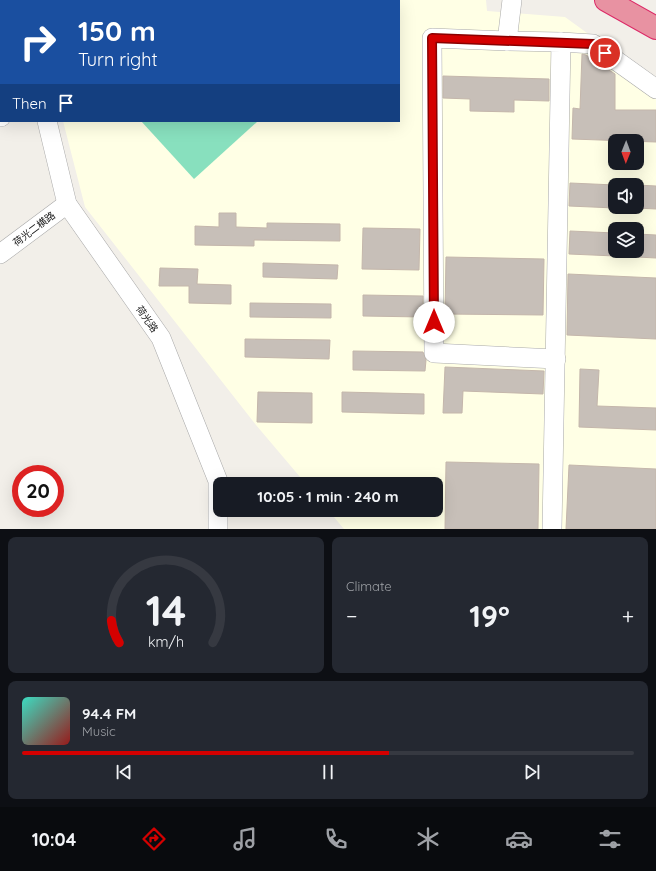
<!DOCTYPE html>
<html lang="en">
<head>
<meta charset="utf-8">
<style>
  :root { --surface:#171b24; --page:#242831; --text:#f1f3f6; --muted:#9ea1a6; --line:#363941; --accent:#d40000 }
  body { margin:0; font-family:Quicksand,"Noto Sans SC",sans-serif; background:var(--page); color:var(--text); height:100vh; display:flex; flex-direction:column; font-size:15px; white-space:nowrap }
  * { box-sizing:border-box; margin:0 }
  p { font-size:13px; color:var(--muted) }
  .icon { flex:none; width:22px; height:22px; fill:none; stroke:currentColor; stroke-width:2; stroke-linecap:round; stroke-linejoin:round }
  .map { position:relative; height:529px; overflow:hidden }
  .sheet { display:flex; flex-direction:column; gap:8px; padding:8px; background:#0d0f14; flex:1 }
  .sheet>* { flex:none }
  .top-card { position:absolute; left:0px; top:0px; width:400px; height:122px; box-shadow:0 4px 16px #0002; background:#1a4fa0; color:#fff; overflow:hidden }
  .needle { width:26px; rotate:181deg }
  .tools { position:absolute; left:608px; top:134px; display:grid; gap:8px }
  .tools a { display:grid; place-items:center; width:36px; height:36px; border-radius:8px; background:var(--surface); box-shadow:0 4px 16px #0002; font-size:20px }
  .speed { position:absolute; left:12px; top:465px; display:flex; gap:8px; font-size:20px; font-weight:700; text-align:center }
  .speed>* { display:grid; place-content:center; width:52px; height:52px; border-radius:50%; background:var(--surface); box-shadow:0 4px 16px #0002; line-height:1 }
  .speed .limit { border:6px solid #d22; background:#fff; color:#111 }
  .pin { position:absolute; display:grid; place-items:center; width:34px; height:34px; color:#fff; margin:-17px; border:2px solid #fff; border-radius:50%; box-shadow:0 1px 4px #0007 }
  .me { position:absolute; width:44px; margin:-22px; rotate:0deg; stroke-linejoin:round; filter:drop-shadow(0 0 3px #0008) }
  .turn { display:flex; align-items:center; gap:14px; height:84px; padding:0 12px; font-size:18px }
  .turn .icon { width:52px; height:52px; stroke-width:2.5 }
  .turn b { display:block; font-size:28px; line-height:34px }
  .then { display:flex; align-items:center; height:38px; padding:0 12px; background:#0003; gap:8px; font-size:15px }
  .big { font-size:30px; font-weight:800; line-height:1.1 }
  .sheet .widget { flex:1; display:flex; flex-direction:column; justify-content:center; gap:6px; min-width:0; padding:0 14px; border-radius:8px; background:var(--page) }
  .sheet .dial { align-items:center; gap:0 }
  .dial svg { height:104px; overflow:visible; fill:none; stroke:var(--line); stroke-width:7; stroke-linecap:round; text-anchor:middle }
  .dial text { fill:var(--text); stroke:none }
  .song { display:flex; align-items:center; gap:12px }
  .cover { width:48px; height:48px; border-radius:6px; background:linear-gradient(135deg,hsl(170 70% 55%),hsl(0 70% 35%)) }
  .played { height:4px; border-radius:2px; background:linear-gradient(90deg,var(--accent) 60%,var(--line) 60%) }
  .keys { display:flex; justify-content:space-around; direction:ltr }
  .heat { display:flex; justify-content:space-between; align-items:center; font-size:22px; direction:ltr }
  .sheet .tiles { flex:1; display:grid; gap:8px; grid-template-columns:1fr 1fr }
  .widget:last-child { grid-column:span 2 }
  .trip { position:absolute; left:213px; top:477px; width:230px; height:40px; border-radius:8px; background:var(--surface); box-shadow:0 4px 16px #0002; font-weight:800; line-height:40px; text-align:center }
  .menu { display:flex; height:64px; justify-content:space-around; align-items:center; background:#090b0e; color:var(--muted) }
  .menu .icon { width:28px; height:28px }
  .menu .active { color:var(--accent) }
  .menu b { font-size:18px; color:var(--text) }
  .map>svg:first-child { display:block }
  .education { fill:#ffffe5; fill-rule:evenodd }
  .pitch { fill:#88e0be }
  .building { fill:#c7bfb8; stroke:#c4b6ab }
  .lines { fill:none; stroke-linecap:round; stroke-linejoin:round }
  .minor-casing { stroke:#a9a9a9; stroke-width:20 }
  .highway-casing { stroke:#dc2a67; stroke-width:24 }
  .minor { stroke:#fff; stroke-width:19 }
  .highway { stroke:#e892a2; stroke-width:22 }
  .route-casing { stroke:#8a0000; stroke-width:10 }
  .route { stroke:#d40000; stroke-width:7 }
  .labels { text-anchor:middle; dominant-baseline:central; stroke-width:3.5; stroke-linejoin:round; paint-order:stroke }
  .street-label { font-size:10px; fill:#222; stroke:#fff }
</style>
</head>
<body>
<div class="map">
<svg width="656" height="529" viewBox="0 0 656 529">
  <rect width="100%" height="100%" fill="#f2efe9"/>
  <path class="education" d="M171 0H486L487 11 565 17 656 83V529H344L328 510H436V484H306L256 425 85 207 63 121H399V1ZM615 141H637V163H615ZM615 185H637V207H615ZM615 229H637V251H615Z"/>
  <polygon class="pitch" points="141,121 258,121 194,179"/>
  <g class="building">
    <polygon points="582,54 586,55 615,74 615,110 656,110 656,142 572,139 573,108 580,109"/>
    <polygon points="443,76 549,79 549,101 514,100 514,112 470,111 470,99 443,98"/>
    <polygon points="570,183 615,185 615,208 569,206"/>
    <polygon points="637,185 656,186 656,209 637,208"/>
    <polygon points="219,213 236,213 236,227 267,228 267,223 340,224 340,241 254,240 254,246 195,245 195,226 219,227"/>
    <polygon points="363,228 420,229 419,270 362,269"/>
    <polygon points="570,231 615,233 615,256 569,254"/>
    <polygon points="637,234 656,235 656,258 637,257"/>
    <polygon points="446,257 544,259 543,315 445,314"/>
    <polygon points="263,263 338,265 337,279 263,277"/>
    <polygon points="160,268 198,269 197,284 231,285 231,304 189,303 189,286 159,286"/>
    <polygon points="568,274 656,278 656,339 567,335"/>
    <polygon points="363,295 423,296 423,317 363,316"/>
    <polygon points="250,303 331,304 331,318 250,317"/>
    <polygon points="245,339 330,340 329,359 245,357"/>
    <polygon points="353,351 423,352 426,360 425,371 353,370"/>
    <polygon points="445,367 544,371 543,394 463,391 462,413 443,413"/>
    <polygon points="580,369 599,370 597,406 656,408 656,430 579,427"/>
    <polygon points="258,392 312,393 312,423 257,422"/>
    <polygon points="342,392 424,394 424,414 342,412"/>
    <polygon points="446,462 539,464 538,529 445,529"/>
    <polygon points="569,465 656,469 656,529 566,529"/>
  </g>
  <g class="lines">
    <defs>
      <g id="minor">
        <polyline points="512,0 507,41 561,42 552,529"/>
        <polyline points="58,1 58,0"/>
        <polyline points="507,41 432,38 434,353 556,359"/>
        <polyline points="561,42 593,44 656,89"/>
        <polyline points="0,117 1,117"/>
        <polyline points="47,121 67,204 161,338 218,481 218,529"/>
        <polyline points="0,254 67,204"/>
      </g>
      <polyline id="highway" points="606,0 656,28"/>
    </defs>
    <use href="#minor" class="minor-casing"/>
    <use href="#highway" class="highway-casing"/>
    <use href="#minor" class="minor"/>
    <use href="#highway" class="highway"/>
  </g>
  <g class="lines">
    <defs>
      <polyline id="route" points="434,322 432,38 593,44 605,53"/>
    </defs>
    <use href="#route" class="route-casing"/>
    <use href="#route" class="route"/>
  </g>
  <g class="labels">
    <g class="street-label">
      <text transform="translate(34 229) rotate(-37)">荷光二横路</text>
      <text transform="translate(147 319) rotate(55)">荷光路</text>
    </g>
  </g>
</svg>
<div class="tools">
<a><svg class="needle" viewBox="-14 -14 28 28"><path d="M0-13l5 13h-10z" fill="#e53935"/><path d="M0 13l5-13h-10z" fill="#9ea1a6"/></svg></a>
<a><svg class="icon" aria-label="sound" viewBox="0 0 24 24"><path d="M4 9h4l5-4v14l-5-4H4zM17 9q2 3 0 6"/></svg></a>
<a><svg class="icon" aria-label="layers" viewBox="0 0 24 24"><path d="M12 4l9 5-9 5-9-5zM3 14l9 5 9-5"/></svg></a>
</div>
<div class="speed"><div class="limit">20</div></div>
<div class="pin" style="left:605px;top:53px;background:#d93025"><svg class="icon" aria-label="arrive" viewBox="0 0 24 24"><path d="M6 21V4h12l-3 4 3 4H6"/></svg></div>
<svg class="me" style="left:434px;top:322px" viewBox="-20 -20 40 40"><circle r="19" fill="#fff"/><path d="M0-13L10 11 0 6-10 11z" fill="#d40000"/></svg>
<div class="trip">10:05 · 1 min · 240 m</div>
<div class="top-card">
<div class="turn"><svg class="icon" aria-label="right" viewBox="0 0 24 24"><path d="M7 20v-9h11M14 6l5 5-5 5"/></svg><div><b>150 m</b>Turn right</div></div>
<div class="then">Then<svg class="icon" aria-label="arrive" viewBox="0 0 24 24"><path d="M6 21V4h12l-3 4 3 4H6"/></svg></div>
</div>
</div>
<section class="sheet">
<div class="tiles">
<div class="widget dial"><svg viewBox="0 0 100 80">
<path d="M14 69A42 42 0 1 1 86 69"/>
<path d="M14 69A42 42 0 0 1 8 52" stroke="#d40000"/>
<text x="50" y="56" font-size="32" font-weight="700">14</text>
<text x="50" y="72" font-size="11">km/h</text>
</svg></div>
<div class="widget"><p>Climate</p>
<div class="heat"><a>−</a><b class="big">19°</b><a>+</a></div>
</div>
<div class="widget">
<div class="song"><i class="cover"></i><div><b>94.4 FM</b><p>Music</p></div></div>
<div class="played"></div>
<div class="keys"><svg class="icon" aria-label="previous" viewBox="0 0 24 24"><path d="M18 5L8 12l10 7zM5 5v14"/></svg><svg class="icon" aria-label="pause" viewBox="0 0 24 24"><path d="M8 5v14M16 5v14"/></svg><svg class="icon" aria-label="next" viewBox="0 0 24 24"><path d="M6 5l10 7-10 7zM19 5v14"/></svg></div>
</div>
</div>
</section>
<nav class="menu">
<b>10:04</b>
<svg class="icon active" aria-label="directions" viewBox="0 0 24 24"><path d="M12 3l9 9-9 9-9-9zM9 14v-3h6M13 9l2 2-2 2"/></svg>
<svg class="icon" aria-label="music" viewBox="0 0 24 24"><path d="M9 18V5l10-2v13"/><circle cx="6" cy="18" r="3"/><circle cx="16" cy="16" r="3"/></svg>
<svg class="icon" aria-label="phone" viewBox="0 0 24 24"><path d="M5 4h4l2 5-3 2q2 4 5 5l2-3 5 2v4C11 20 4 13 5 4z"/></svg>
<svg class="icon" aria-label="climate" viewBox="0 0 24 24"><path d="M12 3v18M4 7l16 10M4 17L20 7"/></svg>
<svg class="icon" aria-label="car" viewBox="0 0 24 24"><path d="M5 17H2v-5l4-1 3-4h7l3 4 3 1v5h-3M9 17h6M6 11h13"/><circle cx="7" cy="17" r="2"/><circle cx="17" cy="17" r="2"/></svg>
<svg class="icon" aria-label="filters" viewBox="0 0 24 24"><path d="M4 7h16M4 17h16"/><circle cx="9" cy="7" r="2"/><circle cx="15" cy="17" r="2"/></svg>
</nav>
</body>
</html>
